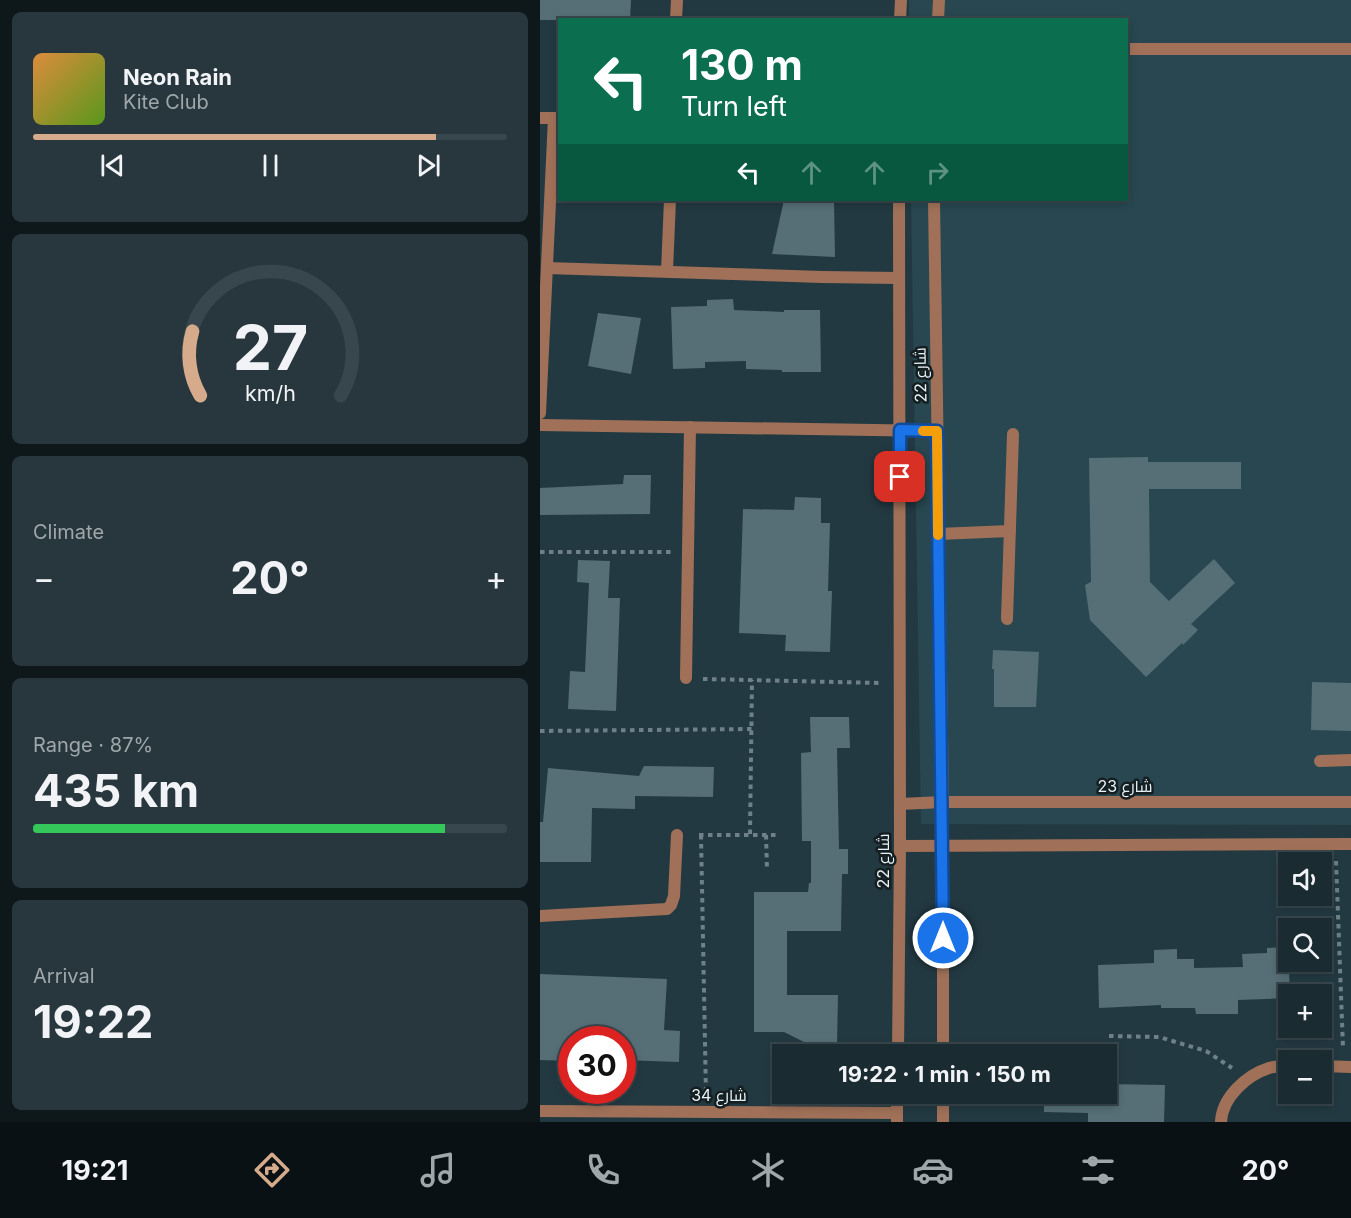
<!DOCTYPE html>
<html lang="en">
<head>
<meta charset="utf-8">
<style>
  :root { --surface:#1a2b31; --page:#27373d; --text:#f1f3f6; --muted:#9fa7ab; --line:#38474d; --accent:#d6ab8b }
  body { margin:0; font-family:Inter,Cairo,sans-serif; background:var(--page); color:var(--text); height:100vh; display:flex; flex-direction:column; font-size:22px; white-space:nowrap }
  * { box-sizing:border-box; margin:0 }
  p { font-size:20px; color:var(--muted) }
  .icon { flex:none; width:33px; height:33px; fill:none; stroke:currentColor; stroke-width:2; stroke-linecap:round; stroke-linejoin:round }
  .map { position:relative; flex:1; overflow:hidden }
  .sheet { display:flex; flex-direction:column; gap:12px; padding:12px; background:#0e181b; width:540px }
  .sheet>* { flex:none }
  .hud { position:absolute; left:18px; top:18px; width:570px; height:183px; border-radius:0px; box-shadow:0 3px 9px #0003,0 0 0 2px var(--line); background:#0b6e4f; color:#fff; overflow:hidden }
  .tools { position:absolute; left:738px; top:852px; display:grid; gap:12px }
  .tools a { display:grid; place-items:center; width:54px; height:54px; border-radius:0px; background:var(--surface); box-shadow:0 3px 9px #0003,0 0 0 2px var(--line); font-size:30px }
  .speed { position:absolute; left:18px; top:1026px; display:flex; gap:12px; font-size:30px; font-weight:700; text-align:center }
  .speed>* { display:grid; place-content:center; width:78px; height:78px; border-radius:50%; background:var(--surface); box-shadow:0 3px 9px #0003,0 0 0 2px var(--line); line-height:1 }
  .speed .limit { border:9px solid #d22; background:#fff; color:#111 }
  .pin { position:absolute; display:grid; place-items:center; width:51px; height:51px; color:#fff; margin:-26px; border-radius:12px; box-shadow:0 3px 9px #0006 }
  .me { position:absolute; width:66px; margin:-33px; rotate:0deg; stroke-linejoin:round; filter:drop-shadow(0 0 4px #0008) }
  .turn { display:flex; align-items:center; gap:21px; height:126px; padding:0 24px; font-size:27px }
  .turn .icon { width:78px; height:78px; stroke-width:2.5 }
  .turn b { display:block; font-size:42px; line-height:51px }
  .lanes { display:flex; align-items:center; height:57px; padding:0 24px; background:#0003; justify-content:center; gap:30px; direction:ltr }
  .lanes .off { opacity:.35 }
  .big { font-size:45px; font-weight:700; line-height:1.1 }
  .sheet .tile { flex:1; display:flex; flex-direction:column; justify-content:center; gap:9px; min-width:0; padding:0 21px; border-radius:9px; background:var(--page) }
  .sheet .dial { align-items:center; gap:0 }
  .dial svg { height:156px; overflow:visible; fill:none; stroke:var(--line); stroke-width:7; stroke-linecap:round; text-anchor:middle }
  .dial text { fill:var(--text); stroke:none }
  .song { display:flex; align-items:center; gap:18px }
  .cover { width:72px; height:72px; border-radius:9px; background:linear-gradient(135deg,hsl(30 70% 55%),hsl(90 70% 35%)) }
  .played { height:6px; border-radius:3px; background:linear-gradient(90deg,var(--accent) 85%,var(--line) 85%) }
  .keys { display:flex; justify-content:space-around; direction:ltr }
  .heat { display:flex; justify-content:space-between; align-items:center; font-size:33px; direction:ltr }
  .charge { height:9px; border-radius:4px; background:linear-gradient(90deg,#34c759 87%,var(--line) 0) }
  .trip { position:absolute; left:232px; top:1044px; width:345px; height:60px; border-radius:0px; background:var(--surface); box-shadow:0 3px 9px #0003,0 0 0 2px var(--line); font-weight:700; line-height:60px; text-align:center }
  .tab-bar { display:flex; height:96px; justify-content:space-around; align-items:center; background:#0a1114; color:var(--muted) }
  .tab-bar .icon { width:42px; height:42px }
  .tab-bar .current { color:var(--accent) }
  .tab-bar b { font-size:27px; color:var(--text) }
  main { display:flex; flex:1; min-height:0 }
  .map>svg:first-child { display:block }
  .built { fill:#284750 }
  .building { fill:#566e76 }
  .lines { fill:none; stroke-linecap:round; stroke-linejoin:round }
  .path { stroke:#6e8188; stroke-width:4; stroke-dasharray:4.5 4.5; stroke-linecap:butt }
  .service { stroke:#a07158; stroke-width:12 }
  .minor { stroke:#a07158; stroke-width:12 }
  .route-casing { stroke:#114b97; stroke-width:15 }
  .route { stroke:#1a73e8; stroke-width:10 }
  .slow { stroke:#f59e0b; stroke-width:10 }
  .labels { text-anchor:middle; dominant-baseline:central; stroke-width:5; stroke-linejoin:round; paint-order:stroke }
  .street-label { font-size:16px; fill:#e6f3f8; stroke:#151f22 }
</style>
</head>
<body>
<main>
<section class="sheet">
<div class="tile">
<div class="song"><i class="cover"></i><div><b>Neon Rain</b><p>Kite Club</p></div></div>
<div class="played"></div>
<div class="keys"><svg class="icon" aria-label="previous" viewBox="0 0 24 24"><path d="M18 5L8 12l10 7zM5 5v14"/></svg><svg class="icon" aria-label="pause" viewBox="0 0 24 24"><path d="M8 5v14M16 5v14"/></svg><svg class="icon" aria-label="next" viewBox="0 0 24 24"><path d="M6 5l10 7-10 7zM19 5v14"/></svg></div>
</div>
<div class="tile dial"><svg viewBox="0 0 100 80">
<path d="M14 69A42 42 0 1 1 86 69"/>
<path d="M14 69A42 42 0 0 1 10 36" stroke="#d6ab8b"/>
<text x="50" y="56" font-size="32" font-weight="700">27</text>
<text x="50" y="72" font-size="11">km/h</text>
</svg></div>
<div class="tile"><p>Climate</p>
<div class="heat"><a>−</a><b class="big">20°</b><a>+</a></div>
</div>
<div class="tile"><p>Range · 87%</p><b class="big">435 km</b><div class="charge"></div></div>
<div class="tile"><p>Arrival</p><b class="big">19:22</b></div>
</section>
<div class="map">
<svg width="811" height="1122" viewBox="0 0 811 1122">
  <rect width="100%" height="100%" fill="#233941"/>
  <polygon class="built" points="369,0 811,0 811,825 381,824 371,200 586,200 586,20 369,20"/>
  <g class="building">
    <polygon points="0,0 91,0 90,20 0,20"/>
    <polygon points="244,200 294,200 295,257 232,254"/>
    <polygon points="193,299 194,310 244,312 244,310 280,310 281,372 242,372 242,370 206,369 206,361 165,362 165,368 133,369 131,307 167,306 167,300"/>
    <polygon points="58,313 101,318 91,374 48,366"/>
    <polygon points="608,457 608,462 701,462 701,489 609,489 610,582 629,601 674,559 695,583 651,624 658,630 643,645 642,643 606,677 550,620 545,585 551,582 549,458"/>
    <polygon points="84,475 111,475 110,514 0,515 0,488 83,484"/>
    <polygon points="255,497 281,498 281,523 290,523 288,591 292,591 290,652 245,651 246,635 199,633 203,509 254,510"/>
    <polygon points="38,560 70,561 68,598 80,598 76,711 28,709 30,671 45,672 49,583 37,582"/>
    <polygon points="453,650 499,652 496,707 454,707 454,669 452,669"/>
    <polygon points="772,682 811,683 811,731 771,730"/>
    <polygon points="270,717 309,717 310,748 297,748 299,849 308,849 308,874 302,874 301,931 247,931 247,995 298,995 297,1044 268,1044 244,1032 214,1032 214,892 268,892 269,883 271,883 271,841 262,841 261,753 271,752"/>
    <polygon points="104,766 174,767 173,797 95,796 95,809 52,808 51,862 0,862 0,822 3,822 8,768 99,776"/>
    <polygon points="748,947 750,994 748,994 748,998 698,1000 698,1014 656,1014 655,1008 621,1008 621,1005 559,1008 558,965 614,963 614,950 637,949 637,959 654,959 654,968 703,967 702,954 727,953 727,948"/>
    <polygon points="0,974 127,979 124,1030 140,1031 139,1062 82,1060 82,1040 32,1040 32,1061 0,1060"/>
    <polygon points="567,1084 625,1085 624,1122 548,1122 548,1113 504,1112 504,1094 567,1094"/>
  </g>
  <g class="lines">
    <g class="path">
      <polyline points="0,552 131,552"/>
      <polyline points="163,679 341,683"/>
      <polyline points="0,731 212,729"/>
      <polyline points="210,834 212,680"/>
      <polyline points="159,835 239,835"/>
      <polyline points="161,835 166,1095"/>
      <polyline points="226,835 227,869"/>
      <polyline points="796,861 803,1048"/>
      <polyline points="569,1036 619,1037 666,1051 692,1068"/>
    </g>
    <g class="service">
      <polyline points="586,49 811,49"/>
      <polyline points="398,534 470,531"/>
      <polyline points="467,619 473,434"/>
      <polyline points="146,678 150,427"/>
      <polyline points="780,761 811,760"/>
      <polyline points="0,916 127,909 131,905 134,896 137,835"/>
    </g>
    <g class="minor">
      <polyline points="136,20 137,0"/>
      <polyline points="360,20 361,0"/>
      <polyline points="398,20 399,0"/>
      <polyline points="0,118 20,118"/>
      <polyline points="394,200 403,802 403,1054"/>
      <polyline points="7,268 282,277 359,278"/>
      <polyline points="127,271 130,200"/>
      <polyline points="0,413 14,118"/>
      <polyline points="0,425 397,431"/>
      <polyline points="360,804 403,802 811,802"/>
      <polyline points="360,846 811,844"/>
      <polyline points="358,1054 360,846 359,200"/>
      <polyline points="782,1066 811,1067"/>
      <polyline points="403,1094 403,1122"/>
      <polyline points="0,1111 357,1113"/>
      <polyline points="357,1122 357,1094"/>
      <path d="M681 1122C682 1097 707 1075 729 1068 735 1066 742 1067 748 1066"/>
    </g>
  </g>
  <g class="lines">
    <defs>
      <polyline id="route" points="360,477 360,430 397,431 403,938"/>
    </defs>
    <use href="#route" class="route-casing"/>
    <use href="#route" class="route"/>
    <polyline class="slow" points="383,431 397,431 398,535"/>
  </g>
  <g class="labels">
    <g class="street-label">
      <text transform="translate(380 375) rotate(-91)">شارع 22</text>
      <text x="585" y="786">شارع 23</text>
      <text transform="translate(343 861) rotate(-90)">شارع 22</text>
      <text x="179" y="1095">شارع 34</text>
    </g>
  </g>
</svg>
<div class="tools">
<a><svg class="icon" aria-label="sound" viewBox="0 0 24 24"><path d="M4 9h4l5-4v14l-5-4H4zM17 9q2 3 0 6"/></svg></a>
<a><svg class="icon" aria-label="search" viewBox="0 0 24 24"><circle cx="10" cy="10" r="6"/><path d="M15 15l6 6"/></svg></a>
<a>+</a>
<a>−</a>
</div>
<div class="speed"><div class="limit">30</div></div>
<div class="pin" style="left:360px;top:477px;background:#d93025"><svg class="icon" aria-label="arrive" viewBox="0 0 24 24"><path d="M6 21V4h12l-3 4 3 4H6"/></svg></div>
<svg class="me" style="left:403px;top:938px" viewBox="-20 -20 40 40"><circle r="17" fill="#1a73e8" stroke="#fff" stroke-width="3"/><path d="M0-11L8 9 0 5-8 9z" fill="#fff"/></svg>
<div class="trip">19:22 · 1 min · 150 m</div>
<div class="hud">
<div class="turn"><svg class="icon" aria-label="left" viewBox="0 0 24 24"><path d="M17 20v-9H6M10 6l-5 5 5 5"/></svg><div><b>130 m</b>Turn left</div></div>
<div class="lanes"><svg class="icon" aria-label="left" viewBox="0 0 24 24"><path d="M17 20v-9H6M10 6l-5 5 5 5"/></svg><svg class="icon off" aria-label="ahead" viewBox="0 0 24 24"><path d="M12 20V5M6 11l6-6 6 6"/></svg><svg class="icon off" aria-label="ahead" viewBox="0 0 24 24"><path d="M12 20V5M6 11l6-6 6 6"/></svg><svg class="icon off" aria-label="right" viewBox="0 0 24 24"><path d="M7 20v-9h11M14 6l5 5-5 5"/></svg></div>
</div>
</div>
</main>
<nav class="tab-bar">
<b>19:21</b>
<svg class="icon current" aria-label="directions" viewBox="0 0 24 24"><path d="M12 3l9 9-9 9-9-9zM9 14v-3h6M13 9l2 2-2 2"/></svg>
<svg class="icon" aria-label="music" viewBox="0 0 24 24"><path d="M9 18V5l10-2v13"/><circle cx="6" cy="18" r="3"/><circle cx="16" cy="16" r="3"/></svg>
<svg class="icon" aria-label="phone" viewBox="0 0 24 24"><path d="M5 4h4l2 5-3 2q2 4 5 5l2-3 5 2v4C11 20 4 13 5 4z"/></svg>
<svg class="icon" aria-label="climate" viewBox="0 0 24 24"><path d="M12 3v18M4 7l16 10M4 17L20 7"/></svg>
<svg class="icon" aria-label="car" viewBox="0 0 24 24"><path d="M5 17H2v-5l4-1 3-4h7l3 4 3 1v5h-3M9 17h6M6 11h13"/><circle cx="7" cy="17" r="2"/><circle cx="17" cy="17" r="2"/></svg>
<svg class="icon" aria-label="filters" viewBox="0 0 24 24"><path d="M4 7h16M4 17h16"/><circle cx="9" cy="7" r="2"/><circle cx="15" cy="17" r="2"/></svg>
<b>20°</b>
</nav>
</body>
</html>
